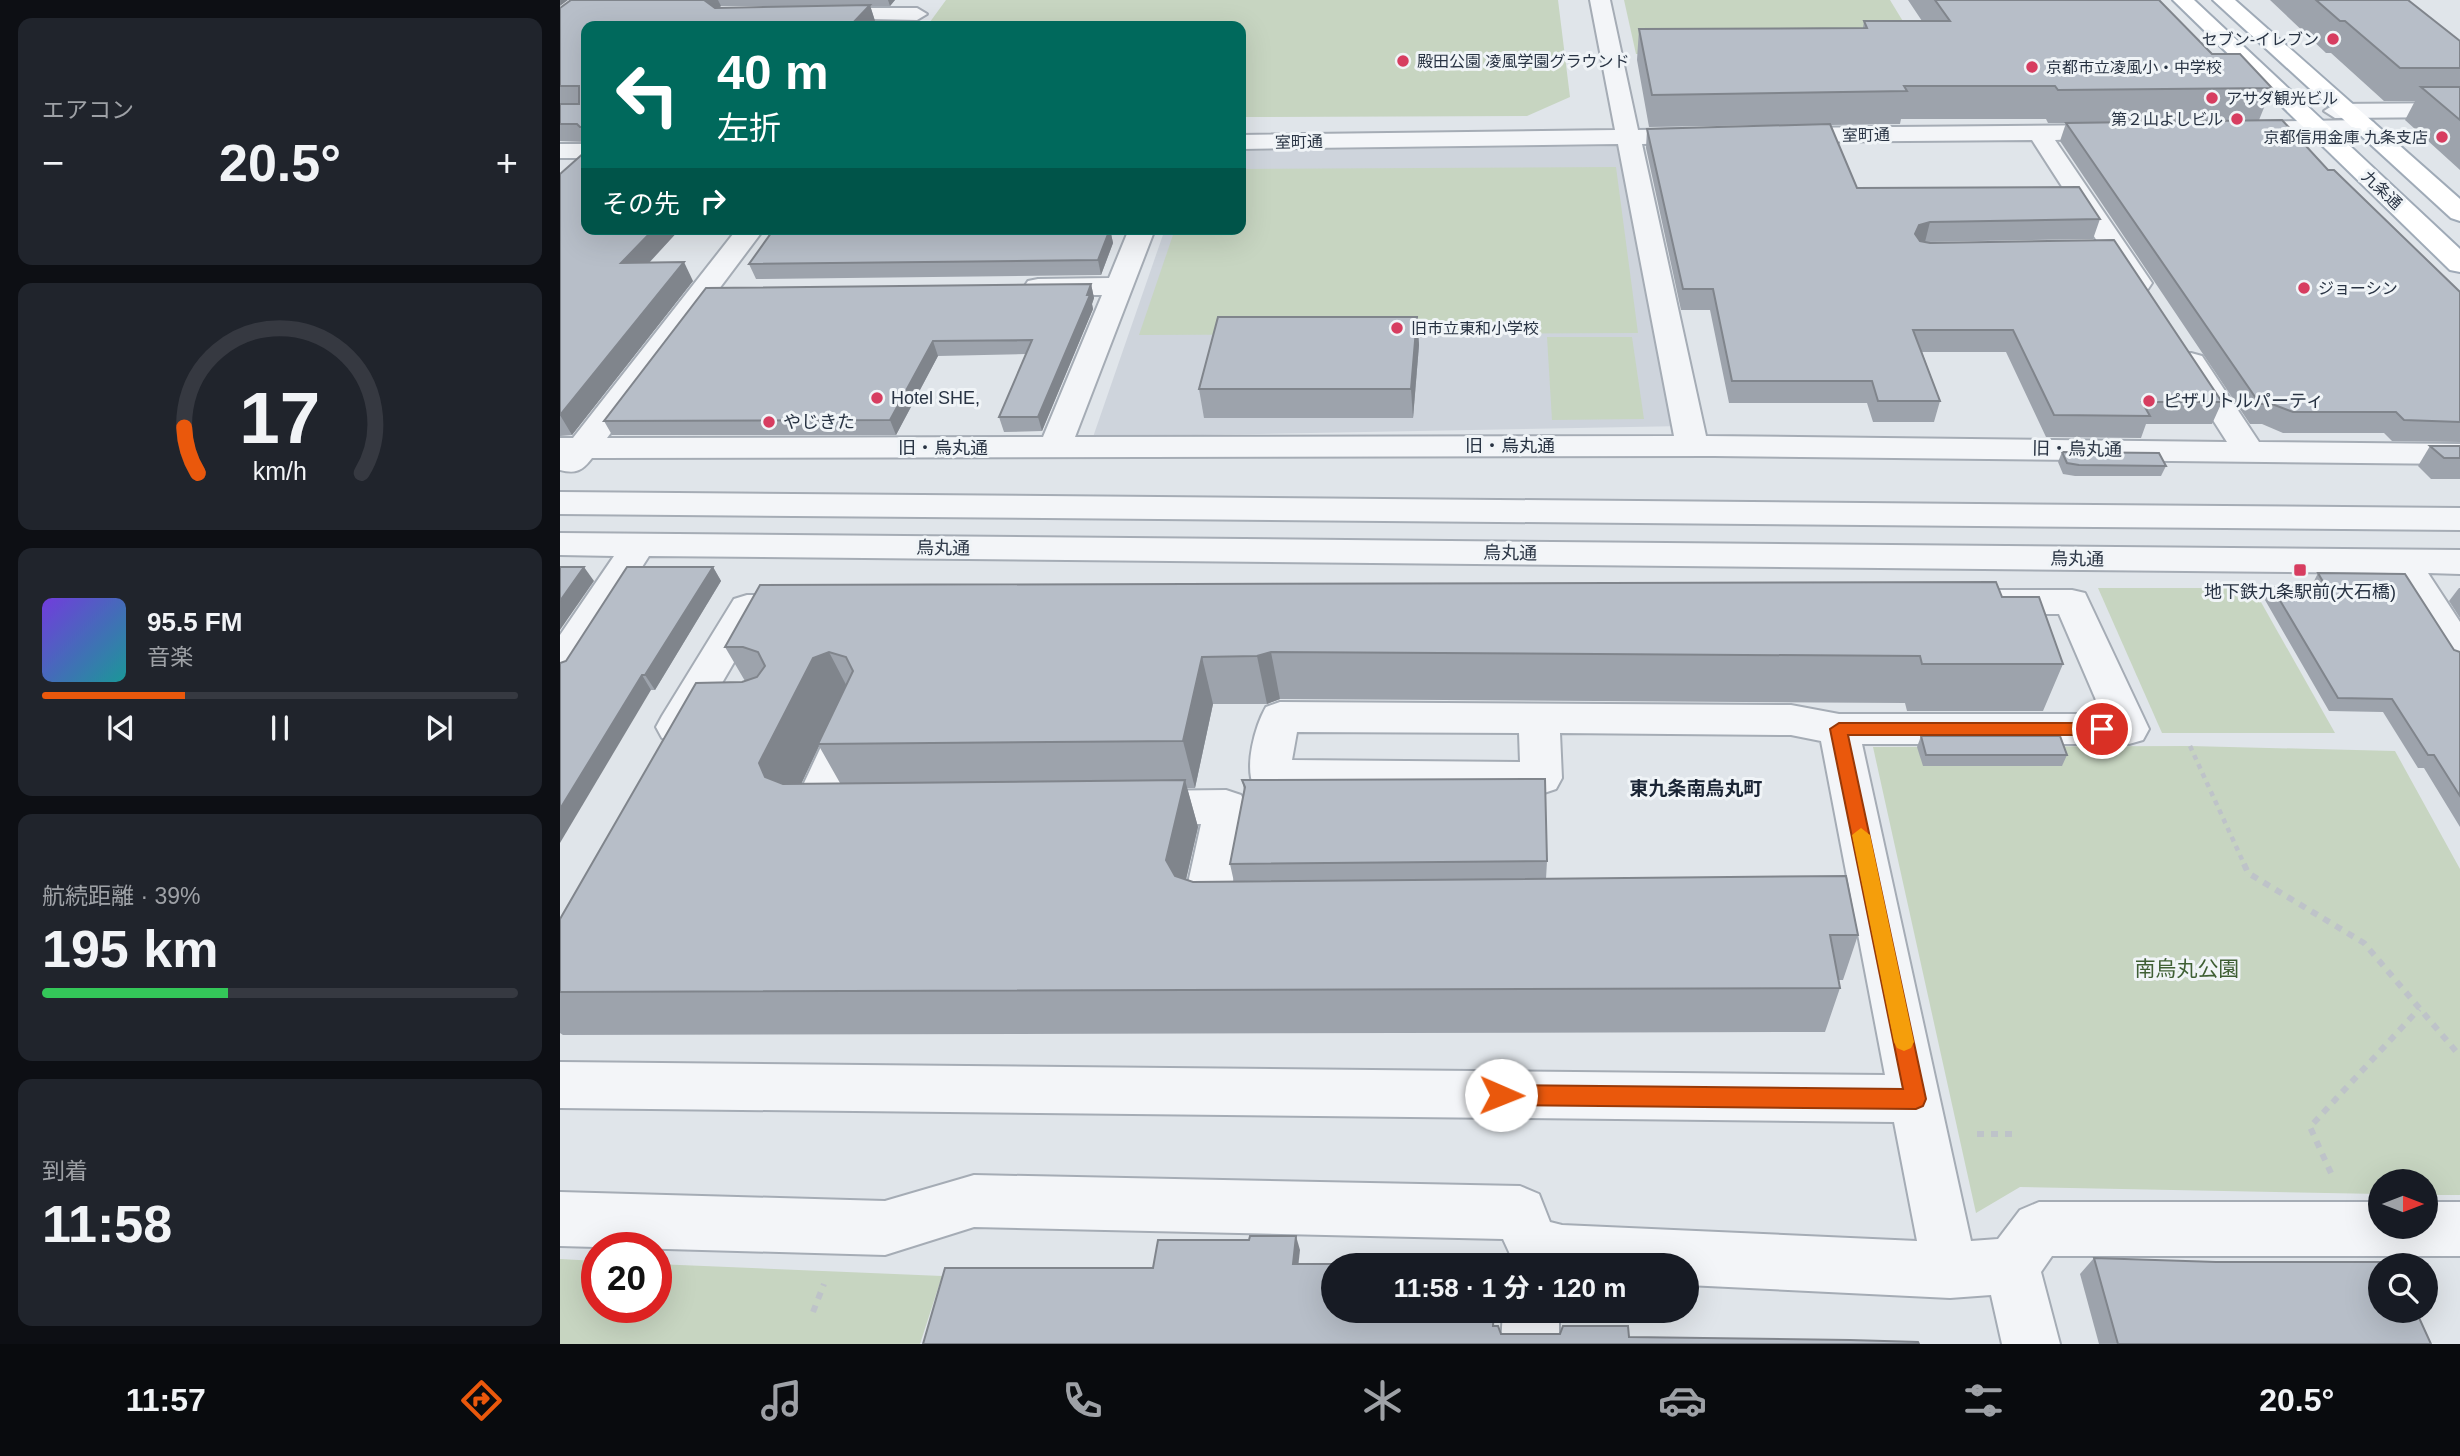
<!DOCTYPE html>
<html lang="ja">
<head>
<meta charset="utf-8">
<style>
  :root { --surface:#171b24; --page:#20242c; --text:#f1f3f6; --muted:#9ea1a6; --line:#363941; --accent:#ea580c }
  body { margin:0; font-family:Helvetica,"Noto Sans JP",sans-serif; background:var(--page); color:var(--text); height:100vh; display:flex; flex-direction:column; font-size:26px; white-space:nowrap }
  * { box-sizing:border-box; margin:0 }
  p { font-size:23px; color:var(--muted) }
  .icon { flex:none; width:38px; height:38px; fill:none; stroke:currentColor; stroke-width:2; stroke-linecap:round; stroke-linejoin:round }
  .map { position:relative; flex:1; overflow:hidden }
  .drawer { display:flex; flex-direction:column; gap:18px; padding:18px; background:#0d0f14; width:560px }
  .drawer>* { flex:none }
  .hud { position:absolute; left:21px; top:21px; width:665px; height:214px; border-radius:14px; box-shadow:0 7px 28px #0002; background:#00695c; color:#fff; overflow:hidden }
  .needle { width:46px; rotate:90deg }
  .buttons { position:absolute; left:1808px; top:1169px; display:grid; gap:14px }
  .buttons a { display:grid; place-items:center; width:70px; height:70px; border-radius:50%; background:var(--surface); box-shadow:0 7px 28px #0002; font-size:35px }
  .speed { position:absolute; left:21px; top:1232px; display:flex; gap:14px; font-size:35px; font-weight:700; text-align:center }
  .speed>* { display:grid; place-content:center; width:91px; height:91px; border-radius:50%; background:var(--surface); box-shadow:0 7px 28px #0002; line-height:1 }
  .speed .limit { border:10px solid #d22; background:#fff; color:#111 }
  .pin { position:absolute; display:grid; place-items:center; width:60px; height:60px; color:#fff; margin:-30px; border:4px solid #fff; border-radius:50%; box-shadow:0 2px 7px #0007 }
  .me { position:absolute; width:77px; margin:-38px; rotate:91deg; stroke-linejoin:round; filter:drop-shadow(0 0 5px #0008) }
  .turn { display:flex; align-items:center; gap:24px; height:147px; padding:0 21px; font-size:32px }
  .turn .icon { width:91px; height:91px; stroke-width:2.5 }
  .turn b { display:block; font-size:49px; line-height:60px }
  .then { display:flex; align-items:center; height:66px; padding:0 21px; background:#0003; gap:14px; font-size:26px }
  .big { font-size:52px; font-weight:700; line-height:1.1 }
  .drawer .widget { flex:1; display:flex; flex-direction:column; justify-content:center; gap:10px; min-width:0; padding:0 24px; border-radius:14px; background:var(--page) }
  .drawer .dial { align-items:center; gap:0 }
  .dial svg { height:182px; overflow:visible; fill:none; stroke:var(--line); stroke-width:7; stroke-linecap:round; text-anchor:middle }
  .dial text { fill:var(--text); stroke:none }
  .song { display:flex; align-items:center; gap:21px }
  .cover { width:84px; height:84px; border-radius:10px; background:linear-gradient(135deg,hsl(260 70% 55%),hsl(180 70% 35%)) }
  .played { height:7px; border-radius:4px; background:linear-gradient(90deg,var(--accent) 30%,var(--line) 30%) }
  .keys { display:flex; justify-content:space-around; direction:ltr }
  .heat { display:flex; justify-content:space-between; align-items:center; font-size:38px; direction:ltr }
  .charge { height:10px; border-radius:5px; background:linear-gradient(90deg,#34c759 39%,var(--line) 0) }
  .trip { position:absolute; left:761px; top:1253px; width:378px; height:70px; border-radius:35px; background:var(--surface); box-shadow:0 7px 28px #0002; font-weight:700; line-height:70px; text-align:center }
  .tab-bar { display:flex; height:112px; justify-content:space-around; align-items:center; background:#090b0e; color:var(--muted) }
  .tab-bar .icon { width:49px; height:49px }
  .tab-bar .current { color:var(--accent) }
  .tab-bar b { font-size:32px; color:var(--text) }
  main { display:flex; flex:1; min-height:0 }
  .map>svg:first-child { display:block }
  .built { fill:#ced4dc }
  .green { fill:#c7d5c1 }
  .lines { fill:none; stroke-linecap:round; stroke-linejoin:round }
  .minor-casing { stroke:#a5acb5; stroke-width:4 }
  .major-casing { stroke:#9faab7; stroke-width:4 }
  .path-far1 { stroke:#bec3c9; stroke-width:4.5; stroke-dasharray:5 5; stroke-linecap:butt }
  .path { stroke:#bec3c9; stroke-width:6; stroke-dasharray:7 7; stroke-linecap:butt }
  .minor { fill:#f3f5f8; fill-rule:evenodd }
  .major { fill:#fff; fill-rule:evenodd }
  .wall { fill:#9da3ac; fill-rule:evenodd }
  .shaded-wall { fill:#80858c }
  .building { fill:#b7bec8; stroke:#80858c; stroke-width:2 }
  .route { fill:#ea580c; stroke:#983908; stroke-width:2 }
  .slow { fill:#f59e0b }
  .poi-dot { fill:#d73d60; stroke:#f0f4f7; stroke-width:2.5 }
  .labels { text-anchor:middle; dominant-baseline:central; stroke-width:6; stroke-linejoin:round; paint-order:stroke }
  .far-poi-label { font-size:16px; fill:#283343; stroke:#f0f4f7; text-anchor:start }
  .far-street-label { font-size:16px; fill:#283343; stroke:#f0f4f7 }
  .poi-label { font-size:18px; fill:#283343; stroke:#f0f4f7; text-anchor:start }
  .street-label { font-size:18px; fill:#283343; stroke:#f0f4f7 }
  .neighbourhood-label { font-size:19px; font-weight:bold; fill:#1a2434; stroke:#f0f4f7 }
  .near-park-label { font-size:21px; fill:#3f5f34; stroke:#f0f4f7 }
</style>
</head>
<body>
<main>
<section class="drawer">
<div class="widget"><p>エアコン</p>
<div class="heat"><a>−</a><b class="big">20.5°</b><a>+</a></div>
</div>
<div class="widget dial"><svg viewBox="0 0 100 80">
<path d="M14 69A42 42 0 1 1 86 69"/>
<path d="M14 69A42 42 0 0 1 8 49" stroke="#ea580c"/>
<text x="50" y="56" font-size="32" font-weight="700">17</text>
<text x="50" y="72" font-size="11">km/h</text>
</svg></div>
<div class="widget">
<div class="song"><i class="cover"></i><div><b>95.5 FM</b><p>音楽</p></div></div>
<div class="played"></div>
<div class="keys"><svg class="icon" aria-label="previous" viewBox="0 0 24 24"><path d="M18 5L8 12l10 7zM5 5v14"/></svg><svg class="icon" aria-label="pause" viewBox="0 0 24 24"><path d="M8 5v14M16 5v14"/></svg><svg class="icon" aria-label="next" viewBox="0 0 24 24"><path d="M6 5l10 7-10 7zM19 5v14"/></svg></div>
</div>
<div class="widget"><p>航続距離 · 39%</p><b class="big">195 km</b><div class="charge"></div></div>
<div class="widget"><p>到着</p><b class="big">11:58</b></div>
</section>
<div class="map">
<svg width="1900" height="1344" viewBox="0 0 1900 1344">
  <rect width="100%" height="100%" fill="#e0e5ea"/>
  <polygon class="built" points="1063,146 1124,426 533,437 605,229 681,229 681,151"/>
  <g class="green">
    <polygon points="386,0 998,0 1010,97 967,116 681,117 681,26 367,26"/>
    <polygon points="1064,0 1330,0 1361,51 1076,54"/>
    <polygon points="1056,167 1078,333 579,335 615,229 681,229 681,169"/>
    <polygon points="987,337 1072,337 1084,419 992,420"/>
    <polygon points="1538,588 1693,588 1775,733 1602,733"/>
    <polygon points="1630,746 1835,751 1900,869 1900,1195 1866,1195 1866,1181 1820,1181 1820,1194 1460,1187 1416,1213 1313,747"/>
    <polygon points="0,1259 37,1261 37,1307 96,1307 96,1264 382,1276 360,1344 0,1344"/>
  </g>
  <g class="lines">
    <defs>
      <g id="minor">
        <path d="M1030 0H1050L1078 130 1137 129 1145 131 1149 136 1145 141 1137 143 1082 144 1146 436 1667 442 1616 362 1620 356 1631 353 1642 356 1699 442 1900 444V464L1154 456 32 458C22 471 16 474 0 470V438H13L177 229H204L47 438 483 437 542 295H478L468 293 464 287 468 281 478 279 549 278 569 229H595L515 437 1114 436 1058 144 681 149V135L1055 130Z"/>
        <polygon points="261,8 357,8 367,14 357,20 254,18 251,14"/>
        <polygon points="1900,103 1900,117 1775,118 1764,111 1775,104"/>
        <polygon points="1805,120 1813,122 1817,127 1813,132 1677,136 1669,134 1665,129 1669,124 1677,122"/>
        <polygon points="1554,125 1562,127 1566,132 1562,137 1495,140 1592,283 1588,289 1568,289 1472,140 1222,142 1214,140 1210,135 1214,130 1222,128"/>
        <rect x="0" y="144" width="26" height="14"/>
        <polygon points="0,492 1900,508 1900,530 0,514"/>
        <polygon points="0,533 1900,550 1900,574 1868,573 1900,622 1900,665 1887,662 1831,573 89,556 14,674 0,678 0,635 54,556 0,555"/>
        <path d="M1428 590H1512L1525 593 1589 729 1583 740 1569 744H1302L1411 1241 1438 1239 1460 1210 1479 1202H1820V1227H1866V1202H1900V1256H1492L1481 1272 1500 1344H1442L1431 1295 1390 1298 1127 1285V1265H955L943 1239 414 1227 325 1255 0 1246V1192L325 1201 414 1175 960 1186 979 1194 990 1222 1002 1225 1357 1241 1334 1122 0 1108V1062L1325 1075 1261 741 1231 735 1000 733 1002 778 996 789 981 794 709 792 694 787C684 767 695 726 706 707L720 702 1231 705 1279 714H1542L1499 614H1428L1415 611 1410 602 1415 593ZM737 732 959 733 960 762 732 760Z"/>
        <polygon points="187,595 241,595 254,599 259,608 254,617 241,621 198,621 130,738 116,742 102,738 96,727 102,716 174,599"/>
        <path d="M293 706 307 711 313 721 280 795 290 798 296 810 290 822C271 828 256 829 237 823L231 811 273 721 279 711Z"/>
        <path d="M666 790 681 795 687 807 672 887 691 893 698 906 691 919C670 927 651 927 630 919L623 906 641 824 580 825 565 820 559 808 565 796 580 791Z"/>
        <polygon points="943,1311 999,1311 999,1344 941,1344"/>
      </g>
      <g id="major">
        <polygon points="1613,0 1634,0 1900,249 1900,272 1890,270"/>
        <polygon points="1653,0 1675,0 1900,199 1900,221 1891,218"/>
      </g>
    </defs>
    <use href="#minor" class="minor-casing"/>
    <use href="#major" class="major-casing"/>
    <polyline class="path-far1" points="1630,746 1685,866"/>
    <g class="path">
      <polyline points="1684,864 1688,873 1804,943 1900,1056"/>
      <polyline points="1417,1134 1458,1134"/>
      <polyline points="1771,1173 1750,1127 1859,1009"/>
      <polyline points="253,1312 264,1284"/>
    </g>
    <use href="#minor" class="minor"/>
    <use href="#major" class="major"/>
  </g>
  <g class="wall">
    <path d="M11 0H335L330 6H310L315 21 26 26V142L0 141V104H19L0 103V8ZM161 6H297L159 8Z"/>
    <polygon points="1348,0 1599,0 1652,54 1712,88 1699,120 1768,170 1900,292 1900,442 1832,441 1824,433 1723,433 1702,424 1690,424 1500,141 1506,123 1488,123 1486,119 1341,119 1340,124 1270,125 1297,188 1540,219 1533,239 1367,242 1662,402 1652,424 1586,424 1581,438 1486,437 1446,352 1362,352 1380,401 1374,422 1313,422 1307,403 1169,403 1150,310 1121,310 1086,148 1087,129 1224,125 1089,127 1077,60 1079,29 1303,28 1304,21 1362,21"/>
    <polygon points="1710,0 1848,0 1900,68 1900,170 1845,120 1855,101 1824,101 1771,53 1766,53"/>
    <polygon points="0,174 26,229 120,229 89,263 133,281 12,435 0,436"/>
    <polygon points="550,229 553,243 541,275 196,279 189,264"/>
    <polygon points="531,284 534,298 532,304 533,309 482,431 444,432 439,417 466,354 378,356 336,435 52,435 44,421"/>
    <polygon points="857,317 859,345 853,418 644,418 639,389"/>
    <polygon points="1870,446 1900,446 1900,479 1871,479 1858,466"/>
    <polygon points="1502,452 1606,466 1601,476 1515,476 1503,474 1498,462"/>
    <polygon points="153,567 161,581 95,690 91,690 6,661"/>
    <polygon points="1758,573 1894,650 1900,652 1900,827 1864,768 1858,768 1823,712 1769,711 1705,600 1712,587 1751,587"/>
    <polygon points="1899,588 1900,588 1900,618 1889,601"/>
    <path d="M1442 597 1503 664 1483 711H1347L1345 703 720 699 707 704H653L635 788H627L638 827 626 880 633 882H674L670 864 684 790 682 780 987 861 986 879 1298 935 1283 980H1279L1280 988 1265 1032 3 1035 0 1033V919L182 682 185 681 165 647ZM259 746 280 783 241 784Z"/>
    <polygon points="1361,736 1507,755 1502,766 1363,766 1357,747"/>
    <polygon points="1534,1258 1871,1344 1539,1344 1520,1274"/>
  </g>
  <g class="shaded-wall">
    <polygon points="0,0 8,0 0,6"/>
    <polygon points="143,0 158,0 161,6 149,14"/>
    <polygon points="328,0 335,0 330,6"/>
    <polygon points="310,5 315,21 310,26 290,26"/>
    <polygon points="1370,222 1365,242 1354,246 1355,234 1359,225"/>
    <polygon points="94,229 120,229 71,282 61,263"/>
    <polygon points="550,229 553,243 541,275 538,260"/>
    <polygon points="124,262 133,281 12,435 0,415"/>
    <polygon points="531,284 534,298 532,304 533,309 482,431 478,417"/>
    <polygon points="857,317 859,345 853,418 851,389"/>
    <polygon points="373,341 378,356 336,435 330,420"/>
    <polygon points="24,567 34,581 0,630 0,601"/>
    <polygon points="153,567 161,581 95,690 85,675"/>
    <polygon points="269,652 294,700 258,744 259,746 229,810 205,777 199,763 253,658"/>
    <polygon points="711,652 720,699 707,704 697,656"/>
    <polygon points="642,657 653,704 635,788 623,741"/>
    <polygon points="82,675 91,690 0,843 0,809"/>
    <polygon points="625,780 638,827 620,905 606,860"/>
    <polygon points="736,1236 740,1250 737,1277 733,1264"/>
  </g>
  <g class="building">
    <polygon points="11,0 144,0 155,8 310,5 290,26 26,26 26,127 20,127 17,124 0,124 0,104 19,104 19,86 0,86 0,8"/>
    <polygon points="1375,0 1599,0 1652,54 1680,54 1712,88 1498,90 1495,86 1344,86 1347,91 1092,95 1079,29 1307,28 1304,21 1390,21"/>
    <polygon points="1756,0 1848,0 1900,41 1900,68 1840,68 1785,21 1780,21"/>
    <polygon points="1861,87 1900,87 1900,120"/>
    <polygon points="1722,120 1768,170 1774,170 1900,292 1900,422 1844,420 1836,412 1733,412 1712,404 1700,404 1506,123"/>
    <polygon points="1270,124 1297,188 1519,187 1540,219 1370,222 1359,225 1355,234 1360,241 1370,243 1554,240 1662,402 1582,402 1590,416 1494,415 1453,330 1353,330 1380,401 1318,401 1312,381 1172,381 1153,289 1123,289 1087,129"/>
    <polygon points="26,151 26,229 94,229 61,263 124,262 0,415 0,174"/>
    <polygon points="214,229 550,229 538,260 189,264"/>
    <polygon points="531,284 527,295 530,295 478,417 439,417 472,340 373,341 330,420 44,421 146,288"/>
    <polygon points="658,317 857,317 851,389 639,389"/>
    <polygon points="1870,446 1900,446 1900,458 1884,458"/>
    <polygon points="1502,452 1599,453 1606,466 1519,465 1507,463"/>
    <polygon points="0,567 24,567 0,601"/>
    <polygon points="67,567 153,567 85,675 82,675 0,809 0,663 6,661"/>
    <polygon points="1758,573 1845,574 1894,650 1900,652 1900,796 1874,755 1868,755 1832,699 1778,698 1712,587 1766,587"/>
    <polygon points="1436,582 1442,597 1479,597 1503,664 1362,664 1360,656 711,652 697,656 642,657 623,741 258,744 293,671 286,657 269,652 253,658 199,763 205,777 223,784 625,780 606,860 615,876 633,882 1286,876 1298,935 1270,935 1280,988 0,992 0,919 136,683 182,682 197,677 205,666 198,652 183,647 165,647 200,585"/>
    <polygon points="1361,736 1500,736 1507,755 1366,755"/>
    <polygon points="985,779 987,861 670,864 685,787 682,780"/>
    <polygon points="690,1236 736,1236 733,1264 786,1264 786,1265 774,1265 774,1311 934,1311 933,1326 938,1326 941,1334 1000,1334 1003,1326 1068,1326 1069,1337 1290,1340 1358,1342 1359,1344 363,1344 385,1268 593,1268 598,1240 689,1240"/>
    <polygon points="1534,1258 1656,1262 1835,1262 1836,1265 1820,1265 1820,1311 1856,1311 1871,1344 1558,1344"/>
  </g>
  <polygon class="route" points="1279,723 1542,723 1551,729 1542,735 1288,735 1366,1099 1363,1106 1356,1109 941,1105 933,1102 930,1095 933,1088 941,1085 1343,1089 1270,729"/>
  <polygon class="slow" points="1301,828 1310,835 1354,1042 1351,1048 1344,1051 1337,1048 1334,1042 1292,835"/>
  <g class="poi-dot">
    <circle cx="1773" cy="39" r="7"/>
    <circle cx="843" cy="61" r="7"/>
    <circle cx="1472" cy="67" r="7"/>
    <circle cx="1652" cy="98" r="7"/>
    <circle cx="1677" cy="119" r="7"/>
    <circle cx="1882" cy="137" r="7"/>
    <circle cx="1744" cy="288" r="7"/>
    <circle cx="837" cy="328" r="7"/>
    <circle cx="317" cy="398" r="7"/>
    <circle cx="1589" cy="401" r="7"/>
    <circle cx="209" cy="422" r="7"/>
    <rect x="1733" y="563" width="14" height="14" rx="3.5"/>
  </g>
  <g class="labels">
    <g class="far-poi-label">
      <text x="1759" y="39" text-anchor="end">セブン-イレブン</text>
      <text x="857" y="61">殿田公園 凌風学園グラウンド</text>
      <text x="1486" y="67">京都市立凌風小・中学校</text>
      <text x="1666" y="98">アサダ観光ビル</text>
      <text x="1663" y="119" text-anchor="end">第２山よしビル</text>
      <text x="1868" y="137" text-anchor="end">京都信用金庫 九条支店</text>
      <text x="1758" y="288">ジョーシン</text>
      <text x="851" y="328">旧市立東和小学校</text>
    </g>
    <g class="far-street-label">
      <text transform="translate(1306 135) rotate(-1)">室町通</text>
      <text transform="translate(739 142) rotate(-1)">室町通</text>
      <text transform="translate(1822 190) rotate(43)">九条通</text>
    </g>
    <g class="poi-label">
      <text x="331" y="398">Hotel SHE,</text>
      <text x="1603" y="401">ピザリトルパーティ</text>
      <text x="223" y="422">やじきた</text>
      <text x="1740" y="592" text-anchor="middle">地下鉄九条駅前(大石橋)</text>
    </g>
    <g class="street-label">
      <text x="950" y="446">旧・烏丸通</text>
      <text x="383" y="448">旧・烏丸通</text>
      <text transform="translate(1517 449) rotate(1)">旧・烏丸通</text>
      <text transform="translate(383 548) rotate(1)">烏丸通</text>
      <text transform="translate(950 553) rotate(1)">烏丸通</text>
      <text transform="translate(1517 559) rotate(1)">烏丸通</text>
    </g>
    <g class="neighbourhood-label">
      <text x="1136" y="788">東九条南烏丸町</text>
    </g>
    <g class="near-park-label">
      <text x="1627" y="968">南烏丸公園</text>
    </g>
  </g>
</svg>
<div class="buttons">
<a><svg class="needle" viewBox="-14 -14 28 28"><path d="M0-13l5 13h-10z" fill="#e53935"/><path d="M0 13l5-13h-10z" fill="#9ea1a6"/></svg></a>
<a><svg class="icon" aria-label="search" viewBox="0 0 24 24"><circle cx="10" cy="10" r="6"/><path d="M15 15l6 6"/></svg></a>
</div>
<div class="speed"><div class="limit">20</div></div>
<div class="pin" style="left:1542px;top:729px;background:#d93025"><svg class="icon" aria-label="arrive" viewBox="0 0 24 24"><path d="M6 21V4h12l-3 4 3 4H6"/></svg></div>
<svg class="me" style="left:941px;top:1095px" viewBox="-20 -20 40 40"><circle r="19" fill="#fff"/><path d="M0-13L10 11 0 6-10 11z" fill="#ea580c"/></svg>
<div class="trip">11:58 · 1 分 · 120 m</div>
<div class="hud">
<div class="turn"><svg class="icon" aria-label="left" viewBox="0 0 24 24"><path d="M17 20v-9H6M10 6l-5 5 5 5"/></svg><div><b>40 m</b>左折</div></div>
<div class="then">その先<svg class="icon" aria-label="right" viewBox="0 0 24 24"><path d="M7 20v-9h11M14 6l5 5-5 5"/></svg></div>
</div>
</div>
</main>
<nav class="tab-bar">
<b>11:57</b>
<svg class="icon current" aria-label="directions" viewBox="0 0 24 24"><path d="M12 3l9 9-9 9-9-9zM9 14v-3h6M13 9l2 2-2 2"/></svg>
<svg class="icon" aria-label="music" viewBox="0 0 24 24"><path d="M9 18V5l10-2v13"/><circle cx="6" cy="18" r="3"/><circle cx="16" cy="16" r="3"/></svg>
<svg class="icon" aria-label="phone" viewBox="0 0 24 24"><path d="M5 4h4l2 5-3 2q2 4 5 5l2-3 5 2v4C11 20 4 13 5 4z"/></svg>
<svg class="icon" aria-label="climate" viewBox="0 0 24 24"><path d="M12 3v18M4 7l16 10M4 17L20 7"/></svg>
<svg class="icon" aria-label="car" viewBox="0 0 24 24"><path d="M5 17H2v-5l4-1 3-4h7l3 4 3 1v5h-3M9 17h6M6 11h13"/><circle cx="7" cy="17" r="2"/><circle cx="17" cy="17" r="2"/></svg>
<svg class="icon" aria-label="filters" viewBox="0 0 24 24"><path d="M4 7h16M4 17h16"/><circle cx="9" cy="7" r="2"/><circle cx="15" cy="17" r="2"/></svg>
<b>20.5°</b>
</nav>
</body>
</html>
